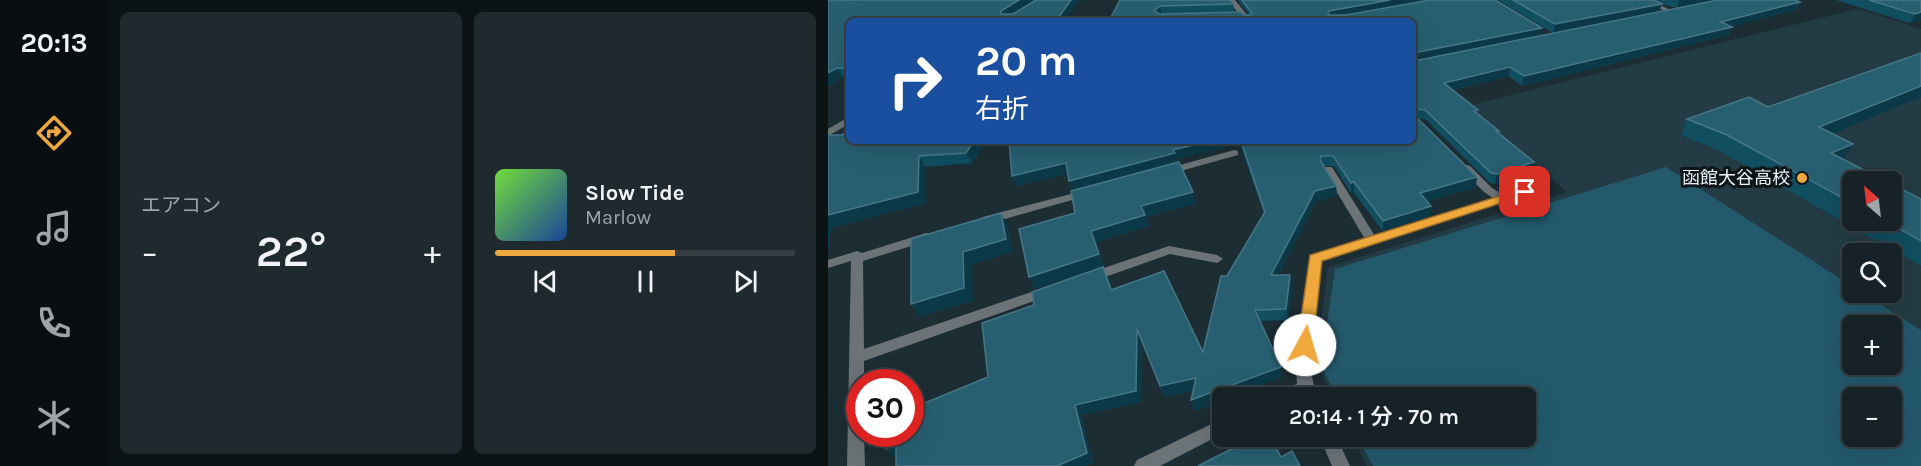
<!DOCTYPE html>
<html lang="ja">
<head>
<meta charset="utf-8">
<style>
  :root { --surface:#162227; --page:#1f2a2f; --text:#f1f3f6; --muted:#9ea4a7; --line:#353f44; --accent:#eea83c }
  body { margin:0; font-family:Karla,"Noto Sans JP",sans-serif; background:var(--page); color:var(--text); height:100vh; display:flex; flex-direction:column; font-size:22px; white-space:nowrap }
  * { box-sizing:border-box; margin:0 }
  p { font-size:20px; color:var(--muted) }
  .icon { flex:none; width:33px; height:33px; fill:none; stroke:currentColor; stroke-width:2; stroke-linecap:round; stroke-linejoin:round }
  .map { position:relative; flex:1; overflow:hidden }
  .details { display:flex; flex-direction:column; gap:12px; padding:12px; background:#0c1315; width:720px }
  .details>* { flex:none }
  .top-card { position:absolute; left:18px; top:18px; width:570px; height:126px; border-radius:9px; box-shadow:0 6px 24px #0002,0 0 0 2px var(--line); background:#1a4fa0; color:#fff; overflow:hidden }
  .needle { width:39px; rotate:332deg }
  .buttons { position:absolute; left:1014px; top:171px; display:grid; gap:12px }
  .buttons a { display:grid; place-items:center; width:60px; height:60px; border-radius:9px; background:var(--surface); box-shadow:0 6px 24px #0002,0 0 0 2px var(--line); font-size:30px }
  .speed { position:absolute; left:18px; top:369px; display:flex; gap:12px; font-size:30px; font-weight:700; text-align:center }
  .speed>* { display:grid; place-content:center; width:78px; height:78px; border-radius:50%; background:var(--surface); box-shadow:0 6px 24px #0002,0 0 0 2px var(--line); line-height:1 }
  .speed .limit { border:9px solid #d22; background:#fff; color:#111 }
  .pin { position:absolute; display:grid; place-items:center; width:51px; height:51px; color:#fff; margin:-26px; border-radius:12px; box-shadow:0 3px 9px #0006 }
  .me { position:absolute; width:66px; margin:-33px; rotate:6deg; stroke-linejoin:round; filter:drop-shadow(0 0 4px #0008) }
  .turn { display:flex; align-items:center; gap:21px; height:126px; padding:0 30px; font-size:27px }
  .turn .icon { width:78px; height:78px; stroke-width:2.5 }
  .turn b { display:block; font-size:42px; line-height:51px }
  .big { font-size:45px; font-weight:600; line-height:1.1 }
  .details .card { flex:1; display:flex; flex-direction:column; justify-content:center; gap:9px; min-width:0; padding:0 21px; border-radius:9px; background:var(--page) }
  .song { display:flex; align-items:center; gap:18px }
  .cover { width:72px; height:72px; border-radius:9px; background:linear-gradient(135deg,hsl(100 70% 55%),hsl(220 70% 35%)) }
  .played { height:6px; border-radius:3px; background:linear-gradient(90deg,var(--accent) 60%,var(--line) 60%) }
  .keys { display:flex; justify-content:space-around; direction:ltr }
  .heat { display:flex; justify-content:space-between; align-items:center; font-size:33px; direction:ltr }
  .details .tiles { flex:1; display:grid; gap:12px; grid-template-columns:repeat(2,1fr) }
  .trip { position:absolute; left:384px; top:387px; width:324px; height:60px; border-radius:9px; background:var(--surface); box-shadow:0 6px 24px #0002,0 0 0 2px var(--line); font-weight:600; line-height:60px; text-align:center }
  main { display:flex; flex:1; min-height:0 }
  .tabs { display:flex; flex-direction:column; width:108px; justify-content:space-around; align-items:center; background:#090e10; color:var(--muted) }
  .tabs .icon { width:42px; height:42px }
  .tabs .current { color:var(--accent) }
  .tabs b { font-size:27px; color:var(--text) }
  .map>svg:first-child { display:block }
  .built { fill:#233b44; fill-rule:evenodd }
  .green { fill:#23596b; fill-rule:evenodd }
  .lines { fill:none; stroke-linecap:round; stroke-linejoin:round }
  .street { fill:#6b7377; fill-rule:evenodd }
  .wall { fill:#104e60; fill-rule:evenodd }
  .shaded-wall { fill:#0c3947 }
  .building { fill:#285f70; stroke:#467786; stroke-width:1.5 }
  .route { fill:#eea83c; stroke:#9b6d27; stroke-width:1.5 }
  .poi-dot { fill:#eea83c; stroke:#0d1517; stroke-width:2 }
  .labels { text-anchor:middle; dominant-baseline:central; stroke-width:6; stroke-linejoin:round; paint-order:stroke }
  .poi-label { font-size:18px; fill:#eaf4f9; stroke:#0d1517; text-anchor:end }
</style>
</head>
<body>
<main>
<nav class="tabs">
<b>20:13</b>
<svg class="icon current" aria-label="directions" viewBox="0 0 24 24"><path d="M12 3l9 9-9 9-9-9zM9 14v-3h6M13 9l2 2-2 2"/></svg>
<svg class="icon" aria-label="music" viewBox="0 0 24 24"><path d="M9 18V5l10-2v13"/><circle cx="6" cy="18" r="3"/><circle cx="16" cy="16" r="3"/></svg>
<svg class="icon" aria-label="phone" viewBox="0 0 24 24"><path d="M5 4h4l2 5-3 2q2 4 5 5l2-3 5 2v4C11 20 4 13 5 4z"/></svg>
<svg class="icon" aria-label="climate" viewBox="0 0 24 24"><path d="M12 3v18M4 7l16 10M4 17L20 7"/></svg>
</nav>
<section class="details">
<div class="tiles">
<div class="card"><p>エアコン</p>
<div class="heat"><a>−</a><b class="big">22°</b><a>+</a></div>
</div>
<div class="card">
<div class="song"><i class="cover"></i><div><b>Slow Tide</b><p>Marlow</p></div></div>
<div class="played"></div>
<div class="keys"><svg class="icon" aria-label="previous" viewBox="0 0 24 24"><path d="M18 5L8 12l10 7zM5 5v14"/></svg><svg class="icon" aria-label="pause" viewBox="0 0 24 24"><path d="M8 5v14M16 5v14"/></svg><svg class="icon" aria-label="next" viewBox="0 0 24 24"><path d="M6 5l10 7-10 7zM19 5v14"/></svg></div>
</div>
</div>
</section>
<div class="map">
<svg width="1093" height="466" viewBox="0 0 1093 466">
  <rect width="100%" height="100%" fill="#1d2d34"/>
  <path class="built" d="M1030 9 1093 29V466H539L524 437 698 436V398L505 397 488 364 500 267 739 192 639 106ZM1024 182H1064V220H1024ZM1024 254H1064V292H1024ZM1024 326H1064V364H1024ZM1024 398H1064V436H1024Z"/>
  <path class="green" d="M838 167 1024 286V292L1034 293 1093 330V466H545L529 437 698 436V398L509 397 493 366 507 269ZM1024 326H1064V364H1024ZM1024 398H1064V436H1024Z"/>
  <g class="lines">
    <g class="street">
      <polygon points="400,0 407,0 424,21 416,21"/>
      <polygon points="814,0 822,0 848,13 843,14"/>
      <polygon points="21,117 21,124 0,136 0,129"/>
      <polygon points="406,150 410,151 410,155 338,175 333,172 334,170"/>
      <path d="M638 165 642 166 664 188 676 195 697 189 703 192 701 194 493 262C488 306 475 354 489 398H439L441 393 469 384 468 368 470 330 483 256 537 239 495 169 496 167H504L547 236 665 198 656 192 634 170 633 168 634 166Z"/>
      <polygon points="258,190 264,193 262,195 159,224 153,220 155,217"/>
      <polygon points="98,233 102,234 104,237 102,240 35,261 36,349 218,287 223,289 225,292 223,295 36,361 36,382 32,382 32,434 36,434 37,466 19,466 23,261 0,268 0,260 29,251 34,253"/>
      <polygon points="341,246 389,255 395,259 389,263 342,254 263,282 258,280 256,277 258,274"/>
      <polygon points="394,419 394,434 332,466 306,466 309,460"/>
      <polygon points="491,436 508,436 522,466 504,466"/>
    </g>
  </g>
  <g class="wall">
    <polygon points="0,0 251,0 237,21 21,21 21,77 15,77 0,86"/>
    <path d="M292 0 405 4 406 12 334 14 416 15H421L410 0H667L714 28 712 36 812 16 725 33 670 0H967L972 2 968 10 904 26 901 35 694 86 681 76 625 90 649 113 671 131V133L704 172 667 184 662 183 597 119H590L648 187 599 201 603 206 602 216 555 231 526 193H523L506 166H496L508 186 509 196 488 201 450 275H462L464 285 460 320 432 321 453 367 454 377 402 398H394V400L367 411 363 400 366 390 336 397 314 340 313 402 253 415 265 463 258 466H68V459L58 449 160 377 280 278 284 290 375 352 399 276 436 214 412 144 348 159 368 203 318 217 321 226 268 242 276 266 207 289 247 213 245 190 241 181 240 173 189 186 181 141H585L281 21ZM831 3 849 8 866 5 831 12Z"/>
    <polygon points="1008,0 1093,0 1093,20 1082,23"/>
    <polygon points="1093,53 1093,97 1004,134 1024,182 1024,220 1064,220 1093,199 1093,266 892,151 853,135 859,119 940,107"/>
    <polygon points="0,135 14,135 21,141 158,141 144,163 97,167 97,203 3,228 0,251"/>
  </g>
  <g class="shaded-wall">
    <polygon points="191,0 208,0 177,19 173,14 173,11"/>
    <polygon points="243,0 251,0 237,21 228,21"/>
    <polygon points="562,0 604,0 501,21 500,15 501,11"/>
    <polygon points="851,0 895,0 849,8"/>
    <polygon points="972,2 968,10 898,28 904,27 901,35 694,86 696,76 893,22"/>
    <polygon points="834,4 831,12 725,33 727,24"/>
    <polygon points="332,6 334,14 328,19 326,11"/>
    <polygon points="1093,12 1093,20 1082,23 1087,14"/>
    <polygon points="714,28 712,36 585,62 585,53"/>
    <polygon points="682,67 681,76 615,92 616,83"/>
    <polygon points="9,68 15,77 0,86 0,73"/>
    <polygon points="1093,86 1093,97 982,143 991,127"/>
    <polygon points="146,141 158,141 144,163 138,153"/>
    <polygon points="381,141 412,141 412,144 348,159 349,163 245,191 241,181 345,150"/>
    <polygon points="1025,144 1015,160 1003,153"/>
    <polygon points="91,156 97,167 97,203 3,228 0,251 0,215"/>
    <polygon points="706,162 704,172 667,184 669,174"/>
    <polygon points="238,163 242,173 189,186 184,176"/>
    <polygon points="649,177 648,187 591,204 592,193"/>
    <polygon points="526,182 526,193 523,193 523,183"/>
    <polygon points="508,186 509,196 488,201 445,286 443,275 487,191"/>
    <polygon points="365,192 368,203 318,217 321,226 268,242 276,266 207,289 201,277 263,231 313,206"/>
    <polygon points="603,206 602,216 555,231 555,221"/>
    <polygon points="173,213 179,225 185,252 143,265 145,301 92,317 83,304"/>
    <polygon points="462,275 464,285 460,320 458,309"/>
    <polygon points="309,329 314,340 313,402 253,415 265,463 258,466 229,466 247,405"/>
    <polygon points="453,367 454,377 402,398 394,398 394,400 367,411 363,400"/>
    <polygon points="368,378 372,389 336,397 332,386"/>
    <polygon points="68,445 68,459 58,449"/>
  </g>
  <g class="building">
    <polygon points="0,0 191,0 173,11 173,14 185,14 208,0 243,0 228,21 21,21 21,68 9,68 0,73"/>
    <polygon points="292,0 402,0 405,4 332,6 326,11 332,14 413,12 416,15 422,15 424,13 414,0 562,0 501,11 500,15 518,15 602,0 667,0 714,28 585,53 585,21 281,21"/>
    <polygon points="685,0 826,0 834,4 727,24"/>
    <polygon points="890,0 967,0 972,2 893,22 904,27 696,76 682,67 616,83 650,110 646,111 671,131 668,131 706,162 669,174 663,173 597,110 589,109 588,117 649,177 592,193 603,206 555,221 526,182 523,183 505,156 493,156 492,160 508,186 487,191 443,275 462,275 458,309 427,310 453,367 363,400 368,378 332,386 309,329 308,391 247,405 259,453 229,466 68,466 68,445 58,449 58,434 82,434 82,409 160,377 154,323 206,305 204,292 275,267 283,290 336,271 375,352 393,276 399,276 437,212 413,141 585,141 585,61 586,61"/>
    <polygon points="1041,0 1093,0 1093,12 1087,14"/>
    <polygon points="1093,53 1093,86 991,127 1025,144 1003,153 1059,182 1024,182 1024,203 899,135 859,119 921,97 940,107"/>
    <polygon points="21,129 21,141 146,141 138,153 91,156 90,192 0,215 0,135 14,135"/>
    <polygon points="181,141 381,141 345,150 347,153 241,181 238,163 184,176"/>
    <polygon points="351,162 365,192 313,206 317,215 263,231 271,254 201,277 191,229 247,213 243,191"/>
    <polygon points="1064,184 1093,199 1093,241 1056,220 1064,220"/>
    <polygon points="173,213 178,239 135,252 136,288 83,304 83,239"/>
    <polygon points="429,436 442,436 453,457 464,451 472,466 370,466"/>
  </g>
  <polygon class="route" points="697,188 703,192 701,194 494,261 485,345 483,350 477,352 471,350 469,345 482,255"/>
  <circle class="poi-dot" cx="974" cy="178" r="6"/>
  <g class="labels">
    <g class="poi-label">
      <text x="962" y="178">函館大谷高校</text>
    </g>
  </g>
</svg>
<div class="buttons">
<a><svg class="needle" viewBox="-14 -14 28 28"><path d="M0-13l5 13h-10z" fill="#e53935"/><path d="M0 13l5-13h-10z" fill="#9ea4a7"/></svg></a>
<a><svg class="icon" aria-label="search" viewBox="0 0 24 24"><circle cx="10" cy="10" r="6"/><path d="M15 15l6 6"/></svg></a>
<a>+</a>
<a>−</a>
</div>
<div class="speed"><div class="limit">30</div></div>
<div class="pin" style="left:697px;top:192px;background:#d93025"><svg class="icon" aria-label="arrive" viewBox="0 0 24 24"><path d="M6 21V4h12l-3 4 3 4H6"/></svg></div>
<svg class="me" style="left:477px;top:345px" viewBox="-20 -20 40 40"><circle r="19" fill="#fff"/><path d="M0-13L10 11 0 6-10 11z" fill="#eea83c"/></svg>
<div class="trip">20:14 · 1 分 · 70 m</div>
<div class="top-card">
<div class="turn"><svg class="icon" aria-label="right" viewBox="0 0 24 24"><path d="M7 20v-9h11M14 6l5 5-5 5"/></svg><div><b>20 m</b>右折</div></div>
</div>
</div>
</main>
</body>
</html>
